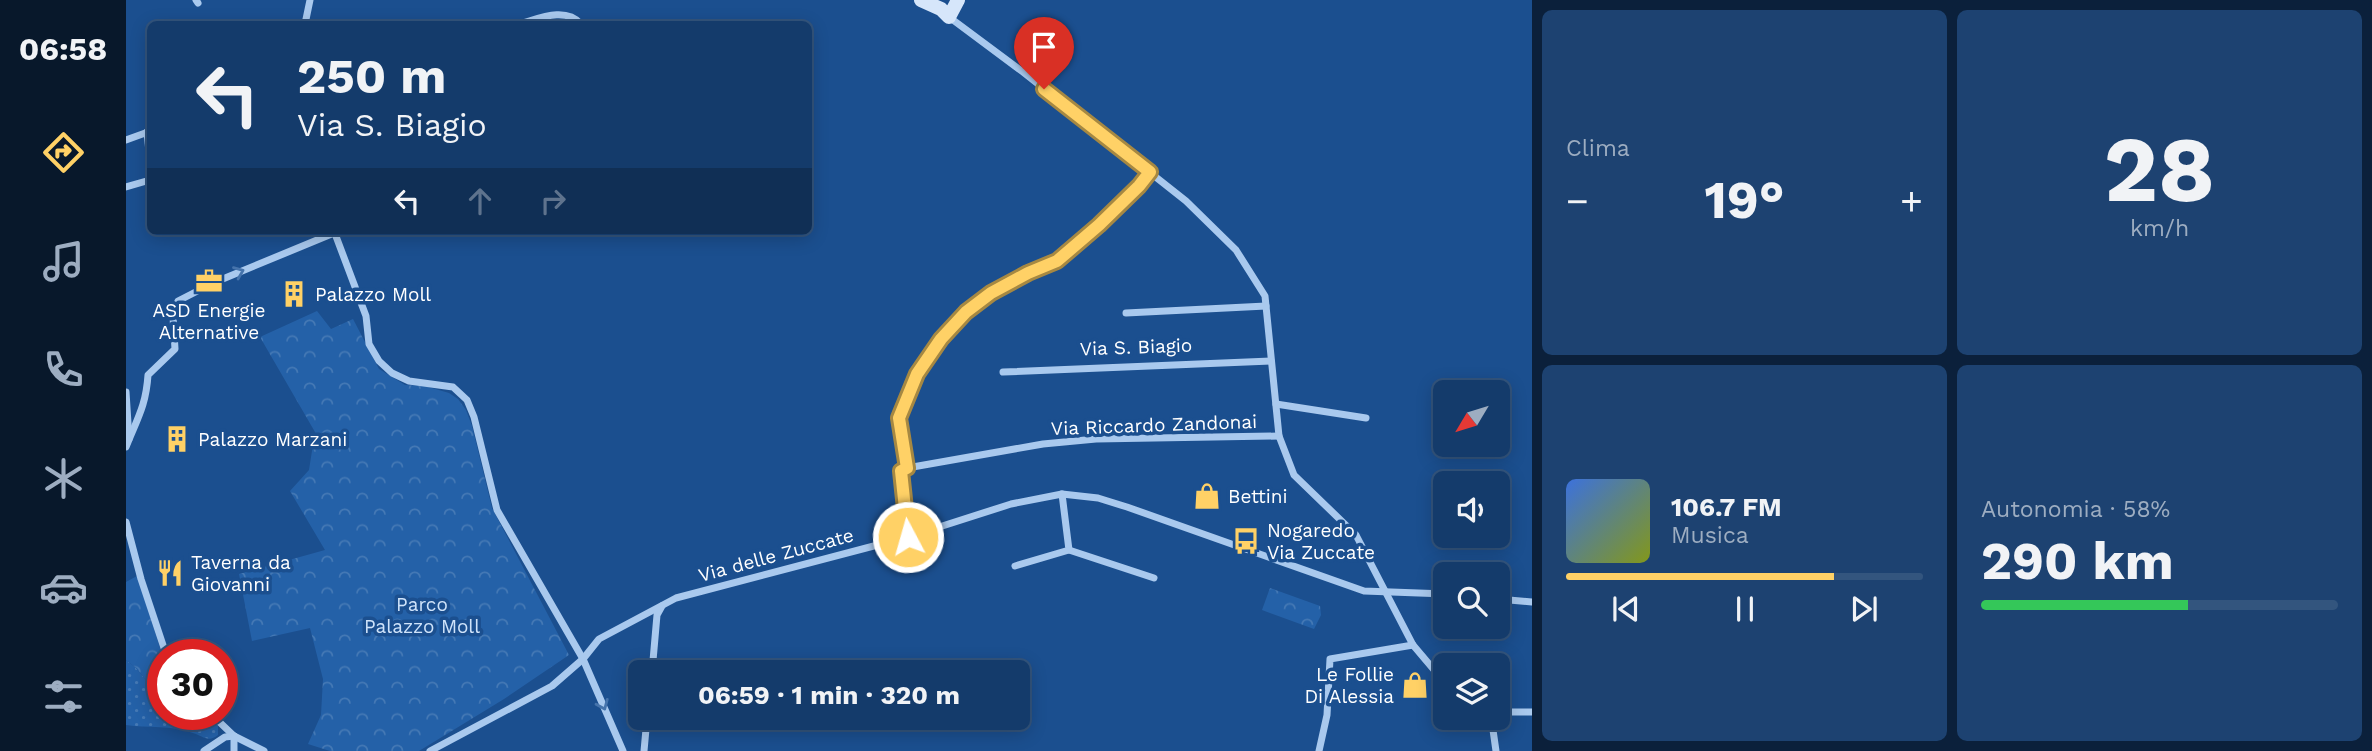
<!DOCTYPE html>
<html lang="it">
<head>
<meta charset="utf-8">
<style>
  :root { --surface:#143b6b; --page:#1d4271; --text:#f1f3f6; --muted:#9dadc1; --line:#33557e; --accent:#ffd166 }
  body { margin:0; font-family:"Work Sans",sans-serif; background:var(--page); color:var(--text); height:100vh; display:flex; flex-direction:column; font-size:26px; white-space:nowrap }
  * { box-sizing:border-box; margin:0 }
  p { font-size:23px; color:var(--muted) }
  .icon { flex:none; width:38px; height:38px; fill:none; stroke:currentColor; stroke-width:2; stroke-linecap:round; stroke-linejoin:round }
  .map { position:relative; flex:1; overflow:hidden }
  .details { display:flex; flex-direction:column; gap:10px; padding:10px; background:#0b203b; width:840px }
  .details>* { flex:none }
  .guide { position:absolute; left:21px; top:21px; width:665px; height:214px; border-radius:10px; box-shadow:0 4px 18px #0003,0 0 0 2px var(--line); background:#143b6b; color:var(--text); overflow:hidden }
  .needle { width:46px; rotate:232deg }
  .fabs { position:absolute; left:1307px; top:380px; display:grid; gap:14px }
  .fabs a { display:grid; place-items:center; width:77px; height:77px; border-radius:10px; background:var(--surface); box-shadow:0 4px 18px #0003,0 0 0 2px var(--line); font-size:35px }
  .speed { position:absolute; left:21px; top:639px; display:flex; gap:14px; font-size:35px; font-weight:700; text-align:center }
  .speed>* { display:grid; place-content:center; width:91px; height:91px; border-radius:50%; background:var(--surface); box-shadow:0 4px 18px #0003,0 0 0 2px var(--line); line-height:1 }
  .speed .limit { border:10px solid #d22; background:#fff; color:#111 }
  .pin { position:absolute; display:grid; place-items:center; width:60px; height:60px; color:#fff; margin:-72px -30px; border-radius:50% 50% 50% 0; rotate:-45deg; box-shadow:0 0 7px #0007 }
  .pin .icon { rotate:45deg }
  .me { position:absolute; width:77px; margin:-38px; rotate:354deg; stroke-linejoin:round; filter:drop-shadow(0 0 5px #0008) }
  .turn { display:flex; align-items:center; gap:24px; height:147px; padding:0 35px; font-size:32px }
  .turn .icon { width:91px; height:91px; stroke-width:2.5 }
  .turn b { display:block; font-size:49px; line-height:60px }
  .lanes { display:flex; align-items:center; height:66px; padding:0 35px; background:#0003; justify-content:center; gap:35px; direction:ltr }
  .lanes .off { opacity:.35 }
  .big { font-size:52px; font-weight:700; line-height:1.1 }
  .details .tile { flex:1; display:flex; flex-direction:column; justify-content:center; gap:10px; min-width:0; padding:0 24px; border-radius:10px; background:var(--page) }
  .details .dial { align-items:center; gap:0 }
  .dial b { font-size:91px; line-height:1 }
  .song { display:flex; align-items:center; gap:21px }
  .cover { width:84px; height:84px; border-radius:10px; background:linear-gradient(135deg,hsl(220 70% 55%),hsl(70 70% 35%)) }
  .played { height:7px; border-radius:4px; background:linear-gradient(90deg,var(--accent) 75%,var(--line) 75%) }
  .keys { display:flex; justify-content:space-around; direction:ltr }
  .heat { display:flex; justify-content:space-between; align-items:center; font-size:38px; direction:ltr }
  .charge { height:10px; border-radius:5px; background:linear-gradient(90deg,#34c759 58%,var(--line) 0) }
  .details .tiles { flex:1; display:grid; gap:10px; grid-template-columns:repeat(2,1fr) }
  .trip { position:absolute; left:502px; top:660px; width:402px; height:70px; border-radius:10px; background:var(--surface); box-shadow:0 4px 18px #0003,0 0 0 2px var(--line); font-weight:700; line-height:70px; text-align:center }
  main { display:flex; flex:1; min-height:0 }
  .tab-bar { display:flex; flex-direction:column; width:126px; justify-content:space-around; align-items:center; background:#08182b; color:var(--muted) }
  .tab-bar .icon { width:49px; height:49px }
  .tab-bar .active { color:var(--accent) }
  .tab-bar b { font-size:32px; color:var(--text) }
  .map>svg:first-child { display:block }
  .grass { fill:url(#grass-dots) }
  .park { fill:url(#park-crowns) }
  .lines { fill:none; stroke-linecap:round; stroke-linejoin:round }
  .street { stroke:#a9c9ee; stroke-width:7 }
  .secondary { stroke:#d6e6fa; stroke-width:14 }
  .oneway { stroke:#4674ac }
  .route-casing { stroke:#a68842; stroke-width:18 }
  .route { stroke:#ffd166; stroke-width:12 }
  .labels { text-anchor:middle; dominant-baseline:central; stroke-width:7; stroke-linejoin:round; paint-order:stroke }
  .poi-label { font-size:19px; fill:#fff; stroke:#1b4f8f; text-anchor:start }
  .street-label { font-size:19px; fill:#fff; stroke:#1b4f8f }
  .park-label { font-size:19px; fill:#cfe3fa; stroke:#1b4f8f }
</style>
</head>
<body>
<main>
<nav class="tab-bar">
<b>06:58</b>
<svg class="icon active" aria-label="directions" viewBox="0 0 24 24"><path d="M12 3l9 9-9 9-9-9zM9 14v-3h6M13 9l2 2-2 2"/></svg>
<svg class="icon" aria-label="music" viewBox="0 0 24 24"><path d="M9 18V5l10-2v13"/><circle cx="6" cy="18" r="3"/><circle cx="16" cy="16" r="3"/></svg>
<svg class="icon" aria-label="phone" viewBox="0 0 24 24"><path d="M5 4h4l2 5-3 2q2 4 5 5l2-3 5 2v4C11 20 4 13 5 4z"/></svg>
<svg class="icon" aria-label="climate" viewBox="0 0 24 24"><path d="M12 3v18M4 7l16 10M4 17L20 7"/></svg>
<svg class="icon" aria-label="car" viewBox="0 0 24 24"><path d="M5 17H2v-5l4-1 3-4h7l3 4 3 1v5h-3M9 17h6M6 11h13"/><circle cx="7" cy="17" r="2"/><circle cx="17" cy="17" r="2"/></svg>
<svg class="icon" aria-label="filters" viewBox="0 0 24 24"><path d="M4 7h16M4 17h16"/><circle cx="9" cy="7" r="2"/><circle cx="15" cy="17" r="2"/></svg>
</nav>
<div class="map">
<svg width="1406" height="751" viewBox="0 0 1406 751">
  <defs>
    <pattern id="grass-dots" width="8" height="8" patternUnits="userSpaceOnUse" patternTransform="scale(1.75)"><rect width="8" height="8" fill="#2461a8"/><path d="M2 2h.1M6 6h.1" fill="none" stroke="#4579b5" stroke-width="1.8" stroke-linecap="round"/></pattern>
    <pattern id="park-crowns" width="20" height="18" patternUnits="userSpaceOnUse" patternTransform="scale(1.75)"><rect width="20" height="18" fill="#2461a8"/><path d="M2 6a3 3 0 1 1 6 0M12 15a3 3 0 1 1 6 0" fill="none" stroke="#4579b5"/></pattern>
  </defs>
  <rect width="100%" height="100%" fill="#1b4f8f"/>
  <path class="grass" d="M0 660 9 667 37 700V714H48L67 732V714H81L92 726V735C82 743 77 736 67 733 46 725 22 728 0 725Z"/>
  <g class="park">
    <polygon points="191,311 205,329 227,319 253,369 279,385 299,386 323,393 332,399 340,410 346,426 366,508 443,655 378,699 293,751 204,751 182,744 195,715 197,679 184,628 126,641 113,574 199,550 164,491 183,470 189,432 134,337"/>
    <polygon points="11,576 37,657 37,700 9,667 0,660 0,582"/>
    <polygon points="1144,588 1194,606 1195,615 1188,629 1136,610"/>
  </g>
  <g class="lines">
    <g class="street">
      <polyline points="70,0 72,3"/>
      <polyline points="823,17 897,72 1060,201 1110,250 1139,296 1153,436 1168,475 1230,535 1287,645 1320,684"/>
      <polyline points="179,24 184,0"/>
      <path d="M393 24C412 19 439 6 455 24"/>
      <polyline points="21,132 24,162"/>
      <polyline points="0,140 22,132"/>
      <polyline points="0,187 24,180"/>
      <polyline points="208,231 240,316 243,344 253,361 266,373 283,381 327,387 341,400 348,417 371,510 457,659 497,751"/>
      <polyline points="1000,313 1140,306"/>
      <polyline points="877,372 1145,361"/>
      <polyline points="0,392 3,439"/>
      <polyline points="1150,404 1240,418"/>
      <path d="M0 447C11 419 20 406 22 375L49 349 47 317 52 301 87 283 208 233"/>
      <polyline points="781,468 773,418 791,374 815,339 840,312 865,293 902,273 931,261 973,225 1013,185 1024,172"/>
      <polyline points="0,522 15,579 40,654"/>
      <polyline points="782,537 775,471 781,468 917,444 970,439 1153,436"/>
      <polyline points="943,550 1028,578"/>
      <polyline points="889,566 943,550 936,494"/>
      <polyline points="1372,599 1406,602"/>
      <polyline points="526,672 531,615 536,606"/>
      <polyline points="85,714 108,736 138,751"/>
      <polyline points="1372,717 1378,712 1406,712"/>
      <polyline points="1366,723 1370,751"/>
      <polyline points="78,751 99,737 108,736"/>
      <polyline points="108,751 108,736"/>
      <polyline points="304,751 426,686 457,659 473,639 550,598 782,537 885,504 936,494 972,498 1001,507 1238,591 1320,594"/>
      <polyline points="518,751 521,718"/>
      <polyline points="1193,751 1201,715 1204,659 1287,645"/>
    </g>
    <polyline class="secondary" points="795,0 815,9 823,17 832,0"/>
  </g>
  <defs><path id="oneway-chevron" d="M-2-3.5L2.5 0L-2 3.5" fill="none" stroke-width="1.6" stroke-linecap="round" stroke-linejoin="round" transform="scale(1.75)"/></defs>
  <g class="oneway">
    <use href="#oneway-chevron" transform="translate(113 272) rotate(-22)"/>
    <use href="#oneway-chevron" transform="translate(477 705) rotate(67)"/>
  </g>
  <g class="lines">
    <defs>
      <polyline id="route" points="782,537 775,471 781,468 773,418 791,374 815,339 840,312 865,293 902,273 931,261 973,225 1013,186 1024,172 918,89"/>
    </defs>
    <use href="#route" class="route-casing"/>
    <use href="#route" class="route"/>
  </g>
  <defs>
    <symbol id="office-bare" viewBox="-9 -9 18 18"><path d="M-6-3h4V-5.5h4V-3h4V5H-6ZM-1-4.5V-3h2v-1.5ZM-6 0V1H6V0Z" fill="#ffd166" stroke="#1b4f8f" stroke-width="2.5" paint-order="stroke"/></symbol>
    <symbol id="building-bare" viewBox="-9 -9 18 18"><path d="M-4-6H4V6H1V3H-1V6H-4ZM-2.5-4.3h1.7v1.8h-1.7ZM.8-4.3h1.7v1.8H.8ZM-2.5-1h1.7V.8h-1.7ZM.8-1h1.7V.8H.8Z" fill="#ffd166" stroke="#1b4f8f" stroke-width="2.5" paint-order="stroke"/></symbol>
    <symbol id="shop-bare" viewBox="-9 -9 18 18"><path d="M-5-2.5h2.3a2.7 3.5 0 0 1 5.4 0H5L5.5 6h-11ZM-1.5-2.5h3a1.5 2.3 0 0 0-3 0Z" fill="#ffd166" stroke="#1b4f8f" stroke-width="2.5" paint-order="stroke"/></symbol>
    <symbol id="bus-bare" viewBox="-9 -9 18 18"><path d="M-5-6H5V4H4V6H2V4H-2V6H-4V4H-5ZM-3.5-4V0h7V-4ZM-3.5 1.2v1.5H-2V1.2ZM2 1.2v1.5H3.5V1.2Z" fill="#ffd166" stroke="#1b4f8f" stroke-width="2.5" paint-order="stroke"/></symbol>
    <symbol id="restaurant-bare" viewBox="-9 -9 18 18"><path d="M-5-6h1v4h1v-4h1v4h1v-4h1v5L-1.5 .5V6h-2V.5L-5-1ZM5-6V6H3V1.5H1.5Q1.5-4 5-6Z" fill="#ffd166" stroke="#1b4f8f" stroke-width="2.5" paint-order="stroke"/></symbol>
  </defs>
  <g fill-rule="evenodd">
    <use href="#office-bare" x="64" y="262" width="38" height="38"/>
    <use href="#building-bare" x="149" y="275" width="38" height="38"/>
    <use href="#building-bare" x="32" y="420" width="38" height="38"/>
    <use href="#shop-bare" x="1062" y="477" width="38" height="38"/>
    <use href="#bus-bare" x="1101" y="522" width="38" height="38"/>
    <use href="#restaurant-bare" x="25" y="554" width="38" height="38"/>
    <use href="#shop-bare" x="1270" y="666" width="38" height="38"/>
  </g>
  <g class="labels">
    <g class="poi-label">
      <text x="189" y="294">Palazzo Moll</text>
      <text x="83" y="310" text-anchor="middle">ASD Energie<tspan x="83" dy="22">Alternative</tspan></text>
      <text x="72" y="439">Palazzo Marzani</text>
      <text x="1102" y="496">Bettini</text>
      <text x="1141" y="530">Nogaredo<tspan x="1141" dy="22">Via Zuccate</tspan></text>
      <text x="65" y="562">Taverna da<tspan x="65" dy="22">Giovanni</tspan></text>
      <text x="1268" y="674" text-anchor="end">Le Follie<tspan x="1268" dy="22">Di Alessia</tspan></text>
    </g>
    <g class="street-label">
      <text transform="translate(1010 347) rotate(-2)">Via S. Biagio</text>
      <text transform="translate(1028 425) rotate(-2)">Via Riccardo Zandonai</text>
      <text transform="translate(650 555) rotate(-15)">Via delle Zuccate</text>
    </g>
    <g class="park-label">
      <text x="296" y="604">Parco<tspan x="296" dy="22">Palazzo Moll</tspan></text>
    </g>
  </g>
</svg>
<div class="fabs">
<a><svg class="needle" viewBox="-14 -14 28 28"><path d="M0-13l5 13h-10z" fill="#e53935"/><path d="M0 13l5-13h-10z" fill="#9dadc1"/></svg></a>
<a><svg class="icon" aria-label="sound" viewBox="0 0 24 24"><path d="M4 9h4l5-4v14l-5-4H4zM17 9q2 3 0 6"/></svg></a>
<a><svg class="icon" aria-label="search" viewBox="0 0 24 24"><circle cx="10" cy="10" r="6"/><path d="M15 15l6 6"/></svg></a>
<a><svg class="icon" aria-label="layers" viewBox="0 0 24 24"><path d="M12 4l9 5-9 5-9-5zM3 14l9 5 9-5"/></svg></a>
</div>
<div class="speed"><div class="limit">30</div></div>
<div class="pin" style="left:918px;top:89px;background:#d93025"><svg class="icon" aria-label="arrive" viewBox="0 0 24 24"><path d="M6 21V4h12l-3 4 3 4H6"/></svg></div>
<svg class="me" style="left:782px;top:537px" viewBox="-20 -20 40 40"><circle r="17" fill="#ffd166" stroke="#fff" stroke-width="3"/><path d="M0-11L8 9 0 5-8 9z" fill="#fff"/></svg>
<div class="trip">06:59 · 1 min · 320 m</div>
<div class="guide">
<div class="turn"><svg class="icon" aria-label="left" viewBox="0 0 24 24"><path d="M17 20v-9H6M10 6l-5 5 5 5"/></svg><div><b>250 m</b>Via S. Biagio</div></div>
<div class="lanes"><svg class="icon" aria-label="left" viewBox="0 0 24 24"><path d="M17 20v-9H6M10 6l-5 5 5 5"/></svg><svg class="icon off" aria-label="ahead" viewBox="0 0 24 24"><path d="M12 20V5M6 11l6-6 6 6"/></svg><svg class="icon off" aria-label="right" viewBox="0 0 24 24"><path d="M7 20v-9h11M14 6l5 5-5 5"/></svg></div>
</div>
</div>
<section class="details">
<div class="tiles">
<div class="tile"><p>Clima</p>
<div class="heat"><a>−</a><b class="big">19°</b><a>+</a></div>
</div>
<div class="tile dial"><b>28</b><p>km/h</p></div>
<div class="tile">
<div class="song"><i class="cover"></i><div><b>106.7 FM</b><p>Musica</p></div></div>
<div class="played"></div>
<div class="keys"><svg class="icon" aria-label="previous" viewBox="0 0 24 24"><path d="M18 5L8 12l10 7zM5 5v14"/></svg><svg class="icon" aria-label="pause" viewBox="0 0 24 24"><path d="M8 5v14M16 5v14"/></svg><svg class="icon" aria-label="next" viewBox="0 0 24 24"><path d="M6 5l10 7-10 7zM19 5v14"/></svg></div>
</div>
<div class="tile"><p>Autonomia · 58%</p><b class="big">290 km</b><div class="charge"></div></div>
</div>
</section>
</main>
</body>
</html>
